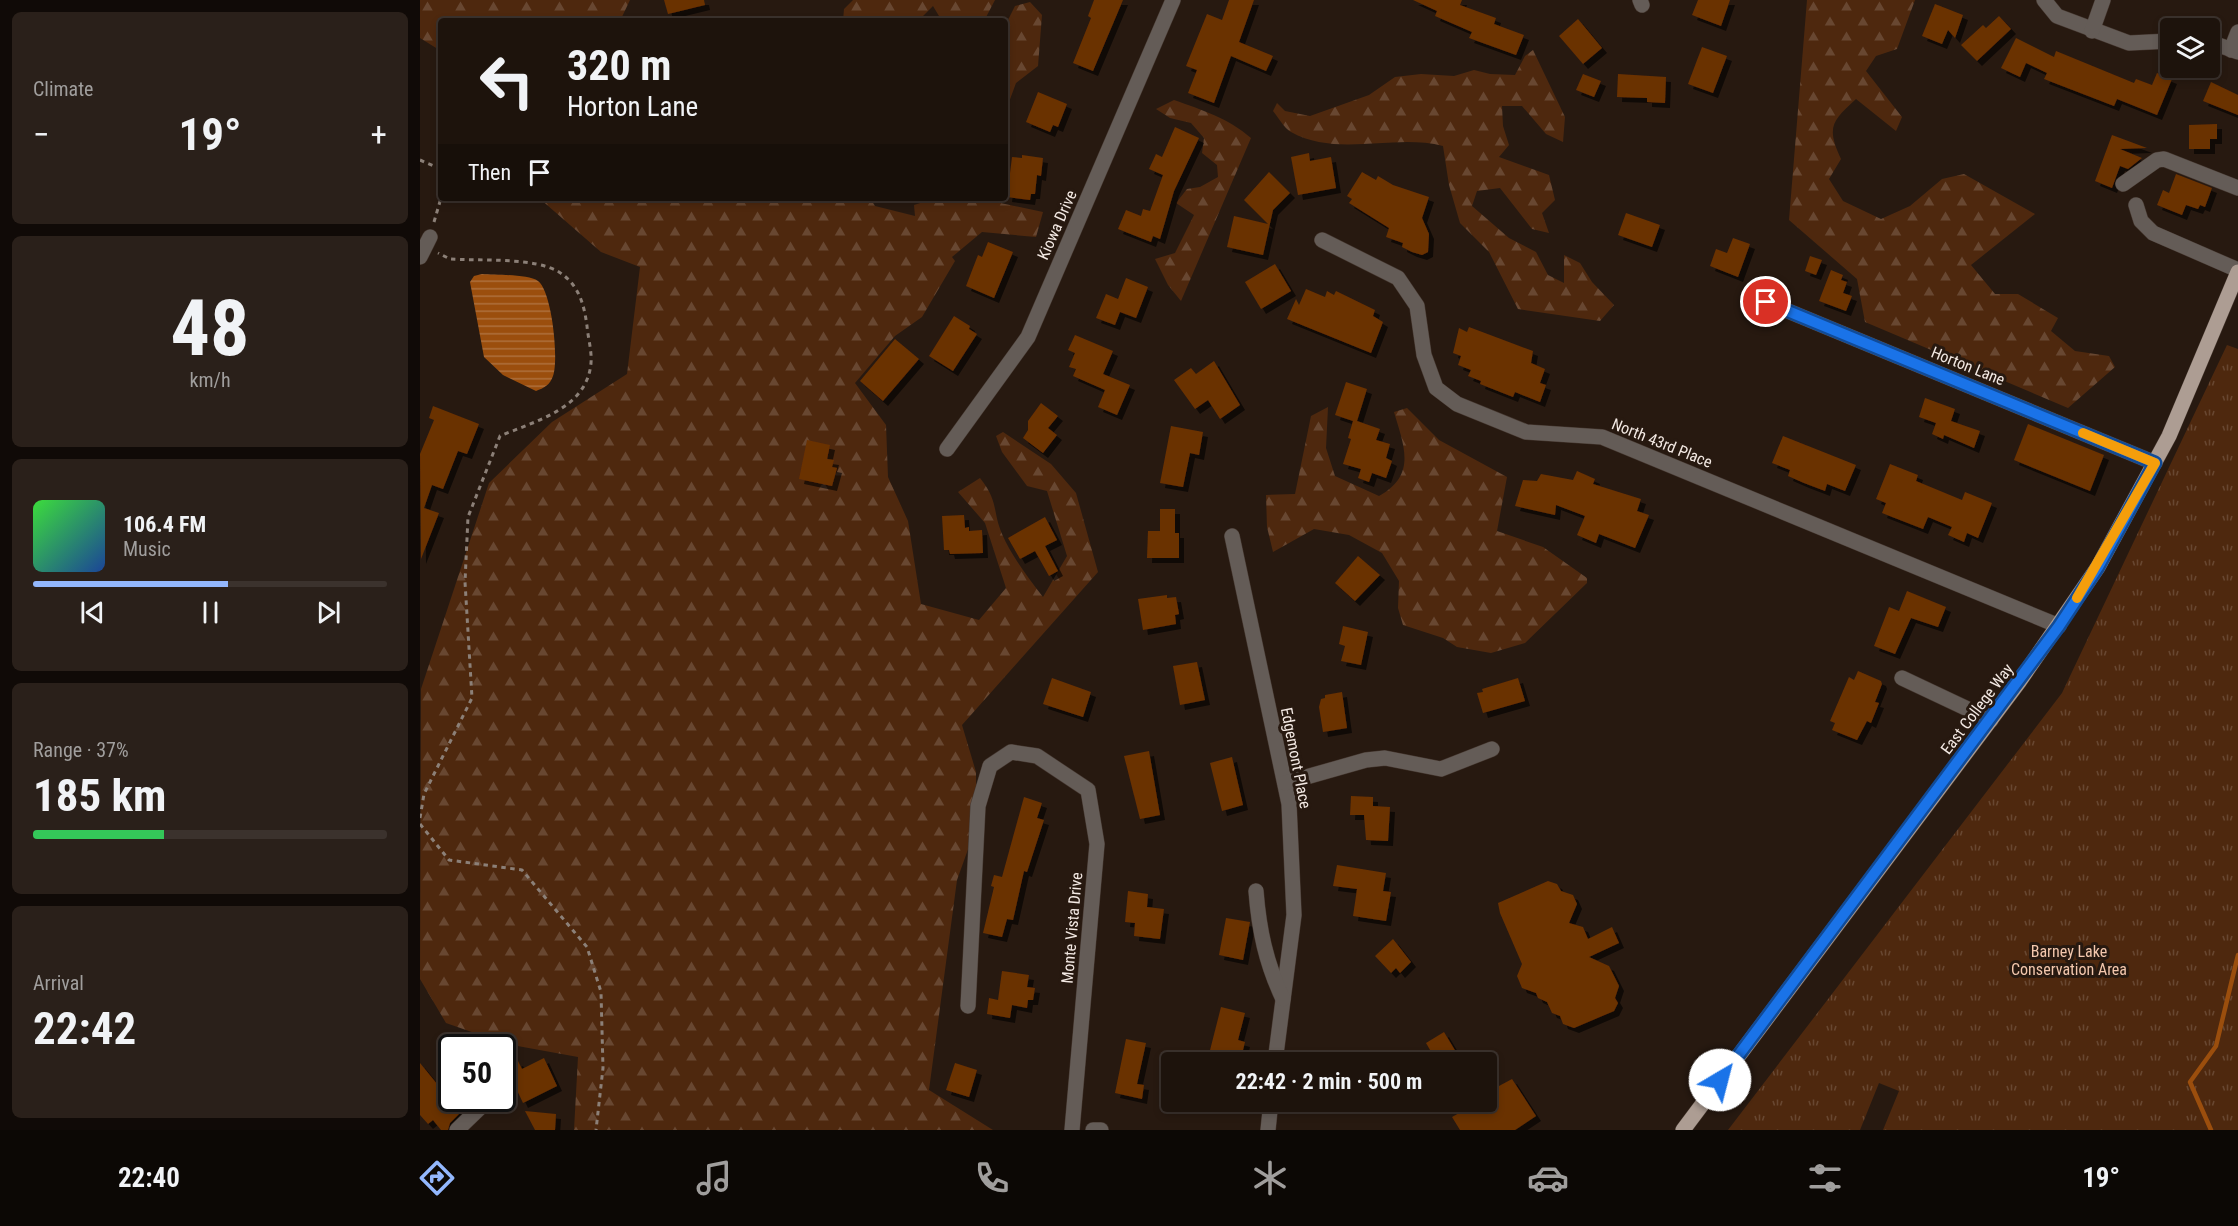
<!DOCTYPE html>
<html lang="en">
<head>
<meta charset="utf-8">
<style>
  :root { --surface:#1d130c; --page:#2a201a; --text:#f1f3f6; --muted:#a09e9d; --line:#3b322d; --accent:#93b7fd }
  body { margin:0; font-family:"Roboto Condensed",sans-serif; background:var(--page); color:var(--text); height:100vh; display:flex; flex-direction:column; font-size:22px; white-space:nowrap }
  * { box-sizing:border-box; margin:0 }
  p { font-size:20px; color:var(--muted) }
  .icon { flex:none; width:33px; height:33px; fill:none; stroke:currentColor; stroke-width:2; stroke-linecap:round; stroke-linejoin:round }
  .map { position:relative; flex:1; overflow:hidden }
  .side { display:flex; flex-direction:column; gap:12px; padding:12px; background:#100a07; width:420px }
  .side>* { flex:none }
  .banner { position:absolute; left:18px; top:18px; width:570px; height:183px; border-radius:6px; box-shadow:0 3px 9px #0003,0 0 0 2px var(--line); background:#1d130c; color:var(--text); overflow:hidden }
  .buttons { position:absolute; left:1740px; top:18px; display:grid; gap:12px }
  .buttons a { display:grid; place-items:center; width:60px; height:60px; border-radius:6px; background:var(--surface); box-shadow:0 3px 9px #0003,0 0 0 2px var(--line); font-size:30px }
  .speed { position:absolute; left:18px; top:1034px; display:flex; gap:12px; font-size:30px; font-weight:700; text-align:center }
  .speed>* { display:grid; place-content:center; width:78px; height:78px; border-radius:50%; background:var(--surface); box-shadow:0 3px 9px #0003,0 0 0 2px var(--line); line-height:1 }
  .speed .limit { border:3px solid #111; border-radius:9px; background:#fff; color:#111 }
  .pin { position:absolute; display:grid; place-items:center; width:51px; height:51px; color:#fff; margin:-26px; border:3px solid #fff; border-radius:50%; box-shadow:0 2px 6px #0007 }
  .me { position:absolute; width:66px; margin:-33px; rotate:37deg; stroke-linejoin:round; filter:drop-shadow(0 0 4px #0008) }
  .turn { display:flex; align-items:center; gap:21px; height:126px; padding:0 30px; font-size:27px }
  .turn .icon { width:78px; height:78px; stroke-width:2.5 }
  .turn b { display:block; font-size:42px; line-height:51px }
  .then { display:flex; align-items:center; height:57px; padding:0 30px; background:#0003; gap:12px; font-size:22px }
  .big { font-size:45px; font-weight:700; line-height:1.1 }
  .side .tile { flex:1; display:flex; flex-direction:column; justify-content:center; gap:9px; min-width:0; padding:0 21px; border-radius:9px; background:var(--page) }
  .side .dial { align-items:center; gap:0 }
  .dial b { font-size:78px; line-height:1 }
  .song { display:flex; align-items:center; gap:18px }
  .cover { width:72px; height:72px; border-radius:9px; background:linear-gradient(135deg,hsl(120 70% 55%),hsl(220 70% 35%)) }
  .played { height:6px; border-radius:3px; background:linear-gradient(90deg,var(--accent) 55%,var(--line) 55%) }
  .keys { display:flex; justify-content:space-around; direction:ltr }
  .heat { display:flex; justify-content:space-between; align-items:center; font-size:33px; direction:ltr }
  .charge { height:9px; border-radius:4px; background:linear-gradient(90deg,#34c759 37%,var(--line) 0) }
  .trip { position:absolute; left:741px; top:1052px; width:336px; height:60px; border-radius:6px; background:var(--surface); box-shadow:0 3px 9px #0003,0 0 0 2px var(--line); font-weight:700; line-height:60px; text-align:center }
  .tabs { display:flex; height:96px; justify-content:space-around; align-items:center; background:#0c0805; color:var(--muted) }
  .tabs .icon { width:42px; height:42px }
  .tabs .selected { color:var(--accent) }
  .tabs b { font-size:27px; color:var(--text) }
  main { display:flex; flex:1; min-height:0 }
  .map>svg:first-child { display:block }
  .forest { fill:url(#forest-firs) }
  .park { fill:url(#park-tufts) }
  .water { fill:url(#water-rules) }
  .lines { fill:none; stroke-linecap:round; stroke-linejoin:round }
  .stream { stroke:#9b4e0d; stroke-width:4.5 }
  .building { fill:#6b3100; filter:url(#shadow) }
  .minor-casing { stroke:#44362e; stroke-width:16 }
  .major-casing { stroke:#44362e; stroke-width:16 }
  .path { stroke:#8c8078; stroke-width:3; stroke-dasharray:4.5 4.5; stroke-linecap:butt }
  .minor { stroke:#645c57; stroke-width:15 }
  .major { stroke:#ad9d93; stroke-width:15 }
  .route-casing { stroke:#114b97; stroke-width:15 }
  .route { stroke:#1a73e8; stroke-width:10 }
  .slow { stroke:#f59e0b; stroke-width:10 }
  .labels { text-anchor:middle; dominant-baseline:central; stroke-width:6; stroke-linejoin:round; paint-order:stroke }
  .street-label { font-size:16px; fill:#f3e9e3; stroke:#271910 }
  .park-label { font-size:16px; fill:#f3c7ad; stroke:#271910 }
</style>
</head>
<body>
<main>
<section class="side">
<div class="tile"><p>Climate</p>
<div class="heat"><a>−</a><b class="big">19°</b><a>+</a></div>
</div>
<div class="tile dial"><b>48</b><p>km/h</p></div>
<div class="tile">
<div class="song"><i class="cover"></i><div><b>106.4 FM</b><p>Music</p></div></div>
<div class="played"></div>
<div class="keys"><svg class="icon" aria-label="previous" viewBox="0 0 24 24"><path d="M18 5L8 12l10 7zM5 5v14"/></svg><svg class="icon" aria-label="pause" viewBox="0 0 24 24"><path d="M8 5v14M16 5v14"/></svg><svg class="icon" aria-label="next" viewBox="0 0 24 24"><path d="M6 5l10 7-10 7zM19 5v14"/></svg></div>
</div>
<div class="tile"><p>Range · 37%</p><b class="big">185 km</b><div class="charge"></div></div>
<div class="tile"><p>Arrival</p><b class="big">22:42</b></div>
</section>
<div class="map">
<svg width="1818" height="1130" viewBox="0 0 1818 1130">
  <defs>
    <pattern id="forest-firs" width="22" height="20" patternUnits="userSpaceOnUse" patternTransform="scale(1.5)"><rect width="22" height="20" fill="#4e280e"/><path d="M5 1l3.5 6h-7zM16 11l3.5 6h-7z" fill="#684731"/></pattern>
    <pattern id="park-tufts" width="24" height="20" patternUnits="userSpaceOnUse" patternTransform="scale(1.5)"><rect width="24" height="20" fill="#4e280e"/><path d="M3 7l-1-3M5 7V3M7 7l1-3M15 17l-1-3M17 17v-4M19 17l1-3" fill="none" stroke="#684731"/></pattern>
    <pattern id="water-rules" width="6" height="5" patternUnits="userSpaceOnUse" patternTransform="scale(1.5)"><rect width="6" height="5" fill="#9b4e0d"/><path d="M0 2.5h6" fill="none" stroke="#ae703c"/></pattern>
    <filter id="shadow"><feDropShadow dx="5" dy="5" stdDeviation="0" flood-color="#0009"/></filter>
  </defs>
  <rect width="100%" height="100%" fill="#271910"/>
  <g class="forest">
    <polygon points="0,0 210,0 200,21 21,21 21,51 0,38"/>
    <polygon points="433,0 575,0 564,21 522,21 513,6 498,21 423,21 424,9"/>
    <path d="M1387 0H1495L1477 49 1456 56 1446 71 1482 117 1476 131 1436 99C1412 121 1406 127 1421 159L1409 179 1423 201 1461 219 1490 206 1522 179 1544 174 1615 214 1551 265 1575 294H1598L1638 318 1631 331 1655 351 1689 356 1695 367 1648 408 1445 322 1437 279 1369 220Z"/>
    <polygon points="610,2 622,15 618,66 596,83 585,113 585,26 595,6"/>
    <path d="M1113 50 1145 117 1143 142 1126 134 1102 106H1082L1083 126 1089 145 1079 157 1129 175 1135 200 1122 213 1129 233 1112 229 1080 188 1057 191 1052 206 1089 238 1116 252 1128 275 1144 283V255L1160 263 1172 282 1194 305 1180 321 1098 309 1069 252 1040 223 1029 185 1023 146C974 133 918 158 871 132 864 128 858 117 853 111L857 103 865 111 890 116 949 95 975 77 1001 74 1034 76 1054 70 1070 74 1095 75 1105 56Z"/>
    <path d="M754 100C782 110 808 118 831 138L761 301 748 285 735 259 755 253 774 215 756 203 767 189 780 187 798 177 797 165 782 153 784 138 771 123 750 118 736 109Z"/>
    <path d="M119 198H450L455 206 495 216 494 205 516 198H570L571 201 623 212 616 237 562 232 532 257 535 261 502 317 475 336 435 383 466 425 468 477 488 521 501 604 559 620 586 588 565 523 538 492 560 478C579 502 572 510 582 534 592 557 608 577 623 597L647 556 627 491 607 486 582 452 576 436 583 432 631 464 656 493 678 572 542 725 556 772V827L537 880 509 1090 573 1130H154L158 1057 86 1044 26 1023 0 979 1 689 69 483 132 422 207 374 220 267 181 252Z"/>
    <path d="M908 407 906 448 915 476 959 496C997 475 984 446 974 412L987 408 1019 440 1087 477 1077 531 1123 547 1167 578V583L1105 643 1071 653 1037 647 1023 638 983 625 978 608 979 581 962 553 929 535 894 529 853 552 847 527 846 495 875 494 891 416Z"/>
  </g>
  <polygon class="park" points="1807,345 1818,349 1818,1130 1463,1130 1479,1091 1459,1083 1440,1130 1308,1130 1642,693"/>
  <path class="water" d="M62 274C75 275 108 274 118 281 132 291 139 360 133 376 130 385 124 388 116 391L83 375 64 357 50 282 54 276Z"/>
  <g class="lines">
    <polyline class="stream" points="1791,1130 1770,1082 1796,1046 1818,955"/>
  </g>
  <g class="building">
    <polygon points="244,0 284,0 285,5 248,14"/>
    <polygon points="674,0 703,0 673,71 653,63 671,18 668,16"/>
    <polygon points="809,0 834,0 819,42 853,56 846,71 811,56 794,103 768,93 777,70 766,66 787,14 802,20"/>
    <polygon points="993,0 1042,0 1040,5 1076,18 1074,24 1104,35 1096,55 1049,38 1052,32 1015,16 1017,11"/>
    <polygon points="1278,0 1310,0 1301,26 1272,15"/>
    <polygon points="1515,4 1543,15 1535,38 1528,30 1522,44 1502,36"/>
    <polygon points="1579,16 1591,29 1557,61 1541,45 1563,25 1566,28"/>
    <polygon points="1158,19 1182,48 1163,64 1139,36"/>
    <polygon points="1596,38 1634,57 1636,51 1714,83 1716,79 1732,85 1737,73 1752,79 1737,115 1697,99 1694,106 1624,79 1627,73 1606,63 1600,77 1581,68"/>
    <polygon points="1282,47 1307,56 1293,93 1268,84"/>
    <polygon points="1163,74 1181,81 1174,97 1156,90"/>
    <polygon points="1198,74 1246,77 1245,103 1227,102 1227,98 1197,97"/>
    <polygon points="1791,82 1818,95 1818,115 1783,101"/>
    <polygon points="618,92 647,104 638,127 633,125 630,132 606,122"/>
    <polygon points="1797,124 1797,139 1790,139 1790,149 1769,149 1769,125"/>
    <polygon points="755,127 779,138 754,191 740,239 733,236 731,242 698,229 706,210 721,216 723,209 730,211 743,175 729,169 736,154 742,157"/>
    <polygon points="1692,135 1727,148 1700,149 1722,158 1708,169 1700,166 1692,188 1675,181"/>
    <polygon points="889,153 890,161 911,157 916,188 878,195 871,157"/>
    <polygon points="602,155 623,158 621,176 617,175 615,194 611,194 610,200 587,197 592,157 602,158"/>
    <polygon points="849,172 870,193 853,210 843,255 807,247 814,216 848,224 824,200"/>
    <polygon points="942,172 956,180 958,176 973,185 1009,197 1002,218 1009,234 1008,252 1002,255 992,252 982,247 983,243 966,237 969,228 929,203 932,199 927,196"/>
    <polygon points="1756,174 1792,188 1785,207 1780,205 1778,209 1766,205 1762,215 1737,205 1743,190 1749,193"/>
    <polygon points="1206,213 1240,225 1232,247 1198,235"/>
    <polygon points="1313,238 1330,244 1318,277 1290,266 1296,249 1307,253"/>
    <polygon points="568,242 593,252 574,298 546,286 558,255 562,257"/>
    <polygon points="1390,256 1402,260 1396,275 1385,271"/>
    <polygon points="855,264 871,291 841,309 825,282"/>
    <polygon points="1411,270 1423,275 1421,280 1427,282 1423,293 1432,296 1426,311 1399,301"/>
    <polygon points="706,278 728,287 716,318 700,312 695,325 676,318 686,294 698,299"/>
    <polygon points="886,289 905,297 907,291 914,295 916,291 955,310 953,316 963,322 951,353 867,319 876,299 879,305"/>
    <polygon points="534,316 550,326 549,329 557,334 533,371 509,356"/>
    <polygon points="1049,327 1113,351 1111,363 1125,369 1120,383 1126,385 1120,402 1095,392 1093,397 1060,384 1061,381 1048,376 1051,370 1038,365 1041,356 1033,353 1039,328 1047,332"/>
    <polygon points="655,335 693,351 683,374 710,385 697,415 678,407 685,390 653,376 656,369 649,367 655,353 648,350"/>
    <polygon points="475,339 499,359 463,401 440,381"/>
    <polygon points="794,361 820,405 800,419 788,400 775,409 754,380 771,368 776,374"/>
    <polygon points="926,382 947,389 937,421 960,429 956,440 970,444 966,458 972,461 966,478 952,473 949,482 938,478 941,469 923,464 931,439 928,438 933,421 915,415"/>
    <polygon points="1505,398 1535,409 1531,421 1560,431 1554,448 1524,435 1523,439 1512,434 1516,423 1499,417"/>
    <polygon points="621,403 638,416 628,428 637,435 623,453 603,438 608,430 608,421"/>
    <polygon points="13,406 59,424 47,454 38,451 23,489 12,485 4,508 19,513 1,559 0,454 14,420 9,418"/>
    <polygon points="1608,424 1684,455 1670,491 1594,460"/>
    <polygon points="751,426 783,432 779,455 770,453 763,487 740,483"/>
    <polygon points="1363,436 1436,465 1425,491 1407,484 1405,491 1384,483 1368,476 1370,470 1352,463"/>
    <polygon points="387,440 410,445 407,459 414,460 412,467 417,468 412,486 379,479"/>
    <polygon points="1470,464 1498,475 1496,481 1542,500 1545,492 1572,503 1558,538 1547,533 1544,542 1528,535 1532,527 1508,517 1503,529 1462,513 1466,503 1456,499"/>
    <polygon points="1157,471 1175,479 1173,484 1221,499 1217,511 1229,515 1215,548 1179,534 1176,543 1157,535 1165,516 1136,505 1135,515 1095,506 1103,480 1117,481 1121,474 1153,480"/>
    <polygon points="740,509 755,509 755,533 759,533 759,558 727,558 728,531 740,531"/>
    <polygon points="544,515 545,528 549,527 549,531 562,530 563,553 530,554 529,550 524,550 522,516"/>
    <polygon points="625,517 637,540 625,546 638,571 629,576 615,551 600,559 588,538"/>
    <polygon points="938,556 960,575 935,601 915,583"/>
    <polygon points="1487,591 1526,607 1518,627 1491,618 1475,654 1454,646 1469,607 1479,611"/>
    <polygon points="747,595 747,598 756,597 759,614 755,615 756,624 723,630 718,599"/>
    <polygon points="923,626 948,632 941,665 921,661 925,646 919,644"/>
    <polygon points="777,662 785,700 760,705 753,666"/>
    <polygon points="1438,671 1461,681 1462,684 1455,702 1459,703 1451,723 1447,721 1437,740 1412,730 1415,723 1410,721 1429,677 1434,680"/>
    <polygon points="632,678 671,692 663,717 623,704"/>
    <polygon points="1098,678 1105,701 1063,713 1057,693 1063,692 1062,689"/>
    <polygon points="922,692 927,728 903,732 899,707 901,699 905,698 905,695"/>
    <polygon points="729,751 740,815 720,819 704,756"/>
    <polygon points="812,757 823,805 802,811 790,763"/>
    <polygon points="931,796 953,797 953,806 970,807 968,841 946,840 944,815 930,815"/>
    <polygon points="604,797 622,803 617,818 624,820 607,872 604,871 593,920 587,919 582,937 563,933 574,887 571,886 574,875 582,877"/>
    <polygon points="917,865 966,873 963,891 971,892 966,921 933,916 937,889 913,886"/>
    <polygon points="1128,881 1137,884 1141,891 1153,895 1157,904 1149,923 1163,927 1168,939 1192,927 1199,943 1169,957 1189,966 1199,986 1195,998 1198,1003 1194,1011 1154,1028 1143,1024 1140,1016 1132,1013 1127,1002 1118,998 1116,993 1102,988 1097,976 1102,964 1080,913 1078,903"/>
    <polygon points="708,891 728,894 727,907 744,909 740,939 714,936 715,923 705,922"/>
    <polygon points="806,918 830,922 823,960 799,955"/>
    <polygon points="973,939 991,962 980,973 976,968 971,973 955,956"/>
    <polygon points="582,971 609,975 607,987 615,988 613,1000 608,1000 607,1008 592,1005 590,1018 567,1014 569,998 578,1000"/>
    <polygon points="801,1007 825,1013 818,1040 825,1042 820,1062 787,1062"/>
    <polygon points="1024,1032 1042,1062 1017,1062 1006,1043"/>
    <polygon points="706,1039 726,1043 717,1084 724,1085 722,1099 695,1093"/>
    <polygon points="124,1058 137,1086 103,1103 86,1067 98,1061 102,1069"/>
    <polygon points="0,1063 22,1090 27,1087 32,1092 32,1098 37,1098 45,1108 30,1123 28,1130 21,1130 13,1120 8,1124 0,1115"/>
    <polygon points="535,1063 557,1070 549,1097 526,1090"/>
    <polygon points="1092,1079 1116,1116 1095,1130 1040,1130 1032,1117 1041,1112 1034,1101 1064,1101 1066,1105 1066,1093"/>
    <polygon points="105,1111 136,1114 135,1130 115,1130"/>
  </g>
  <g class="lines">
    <defs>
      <g id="minor">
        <polyline points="1220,0 1222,5"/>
        <polyline points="1624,0 1637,16 1709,43 1750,41"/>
        <polyline points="1672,31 1683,0"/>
        <polyline points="1790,42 1818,52"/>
        <polyline points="1811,50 1818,32"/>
        <polyline points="1703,184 1737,160 1744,159 1818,188"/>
        <polyline points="1716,205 1721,221 1733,233 1818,270"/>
        <polyline points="902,240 978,278 997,306 1004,355 1016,388 1037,404 1106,432 1182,437 1639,626"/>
        <polyline points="0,257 10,237"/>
        <polyline points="1346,302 1735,463"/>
        <polyline points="527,449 608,337 753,0"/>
        <polyline points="812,536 869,804 874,915 855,1062"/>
        <polyline points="1482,678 1571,720"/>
        <polyline points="865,783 946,760 965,758 1021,769 1072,749"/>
        <path d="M836 891C839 930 846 963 863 999"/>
        <polyline points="548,1006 558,806 570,766 591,752 617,756 668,790 677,844 652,1130"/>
        <polyline points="37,1130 70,1098"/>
        <polyline points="673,1130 681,1130"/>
        <polyline points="848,1130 851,1101"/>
      </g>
      <polyline id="major" points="1263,1130 1599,682 1678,567 1749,436 1818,272"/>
    </defs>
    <use href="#minor" class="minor-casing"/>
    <use href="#major" class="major-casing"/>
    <g class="path">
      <polyline points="0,160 21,169"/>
      <polyline points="14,222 21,198"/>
      <path d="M0 818 4 794 52 698 45 582 48 517 80 436C115 421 167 409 171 363 172 351 168 338 167 326 164 304 159 285 139 272 115 257 58 261 30 259L18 253"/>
      <polyline points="0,824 29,860 102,870 167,947 181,992 183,1068 176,1130"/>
    </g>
    <use href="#minor" class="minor"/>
    <use href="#major" class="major"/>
  </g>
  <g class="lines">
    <defs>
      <polyline id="route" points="1300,1080 1639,626 1678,567 1735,463 1346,302"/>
    </defs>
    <use href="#route" class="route-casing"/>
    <use href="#route" class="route"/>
    <polyline class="slow" points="1657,598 1735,463 1663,433"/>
  </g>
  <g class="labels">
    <g class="street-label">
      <text transform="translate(637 225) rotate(-66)">Kiowa Drive</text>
      <text transform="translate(1548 366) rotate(22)">Horton Lane</text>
      <text transform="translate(1242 443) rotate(22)">North 43rd Place</text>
      <text transform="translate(1557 709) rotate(-53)">East College Way</text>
      <text transform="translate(876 758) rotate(79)">Edgemont Place</text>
      <text transform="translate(652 928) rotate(-85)">Monte Vista Drive</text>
    </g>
    <g class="park-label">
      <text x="1649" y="951">Barney Lake<tspan x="1649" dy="18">Conservation Area</tspan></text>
    </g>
  </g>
</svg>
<div class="buttons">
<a><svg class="icon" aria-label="layers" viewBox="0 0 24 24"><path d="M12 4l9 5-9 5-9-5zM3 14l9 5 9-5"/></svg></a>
</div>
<div class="speed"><div class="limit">50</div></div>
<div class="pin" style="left:1346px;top:302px;background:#d93025"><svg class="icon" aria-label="arrive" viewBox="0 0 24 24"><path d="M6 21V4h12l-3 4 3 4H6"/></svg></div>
<svg class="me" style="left:1300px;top:1080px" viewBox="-20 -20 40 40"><circle r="19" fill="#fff"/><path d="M0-13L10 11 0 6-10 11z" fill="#1a73e8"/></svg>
<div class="trip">22:42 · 2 min · 500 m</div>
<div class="banner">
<div class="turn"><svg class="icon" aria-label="left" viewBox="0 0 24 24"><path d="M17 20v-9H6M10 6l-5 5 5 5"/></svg><div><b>320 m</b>Horton Lane</div></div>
<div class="then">Then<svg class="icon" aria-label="arrive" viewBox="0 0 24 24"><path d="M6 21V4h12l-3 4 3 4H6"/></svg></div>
</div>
</div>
</main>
<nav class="tabs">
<b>22:40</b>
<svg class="icon selected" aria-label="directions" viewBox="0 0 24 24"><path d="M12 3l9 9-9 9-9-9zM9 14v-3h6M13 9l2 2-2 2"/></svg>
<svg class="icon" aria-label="music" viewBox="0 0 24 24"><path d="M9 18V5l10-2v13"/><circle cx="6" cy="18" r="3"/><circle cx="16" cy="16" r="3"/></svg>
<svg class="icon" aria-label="phone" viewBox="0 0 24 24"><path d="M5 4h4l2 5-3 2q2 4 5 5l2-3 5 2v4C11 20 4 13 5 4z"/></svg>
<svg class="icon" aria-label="climate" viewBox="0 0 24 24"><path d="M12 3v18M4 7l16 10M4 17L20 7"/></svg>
<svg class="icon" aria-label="car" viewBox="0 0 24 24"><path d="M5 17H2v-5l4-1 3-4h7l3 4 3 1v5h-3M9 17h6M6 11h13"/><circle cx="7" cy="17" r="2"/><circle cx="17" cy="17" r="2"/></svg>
<svg class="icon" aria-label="filters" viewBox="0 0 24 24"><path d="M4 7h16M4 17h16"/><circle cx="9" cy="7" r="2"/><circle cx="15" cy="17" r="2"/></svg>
<b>19°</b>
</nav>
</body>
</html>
